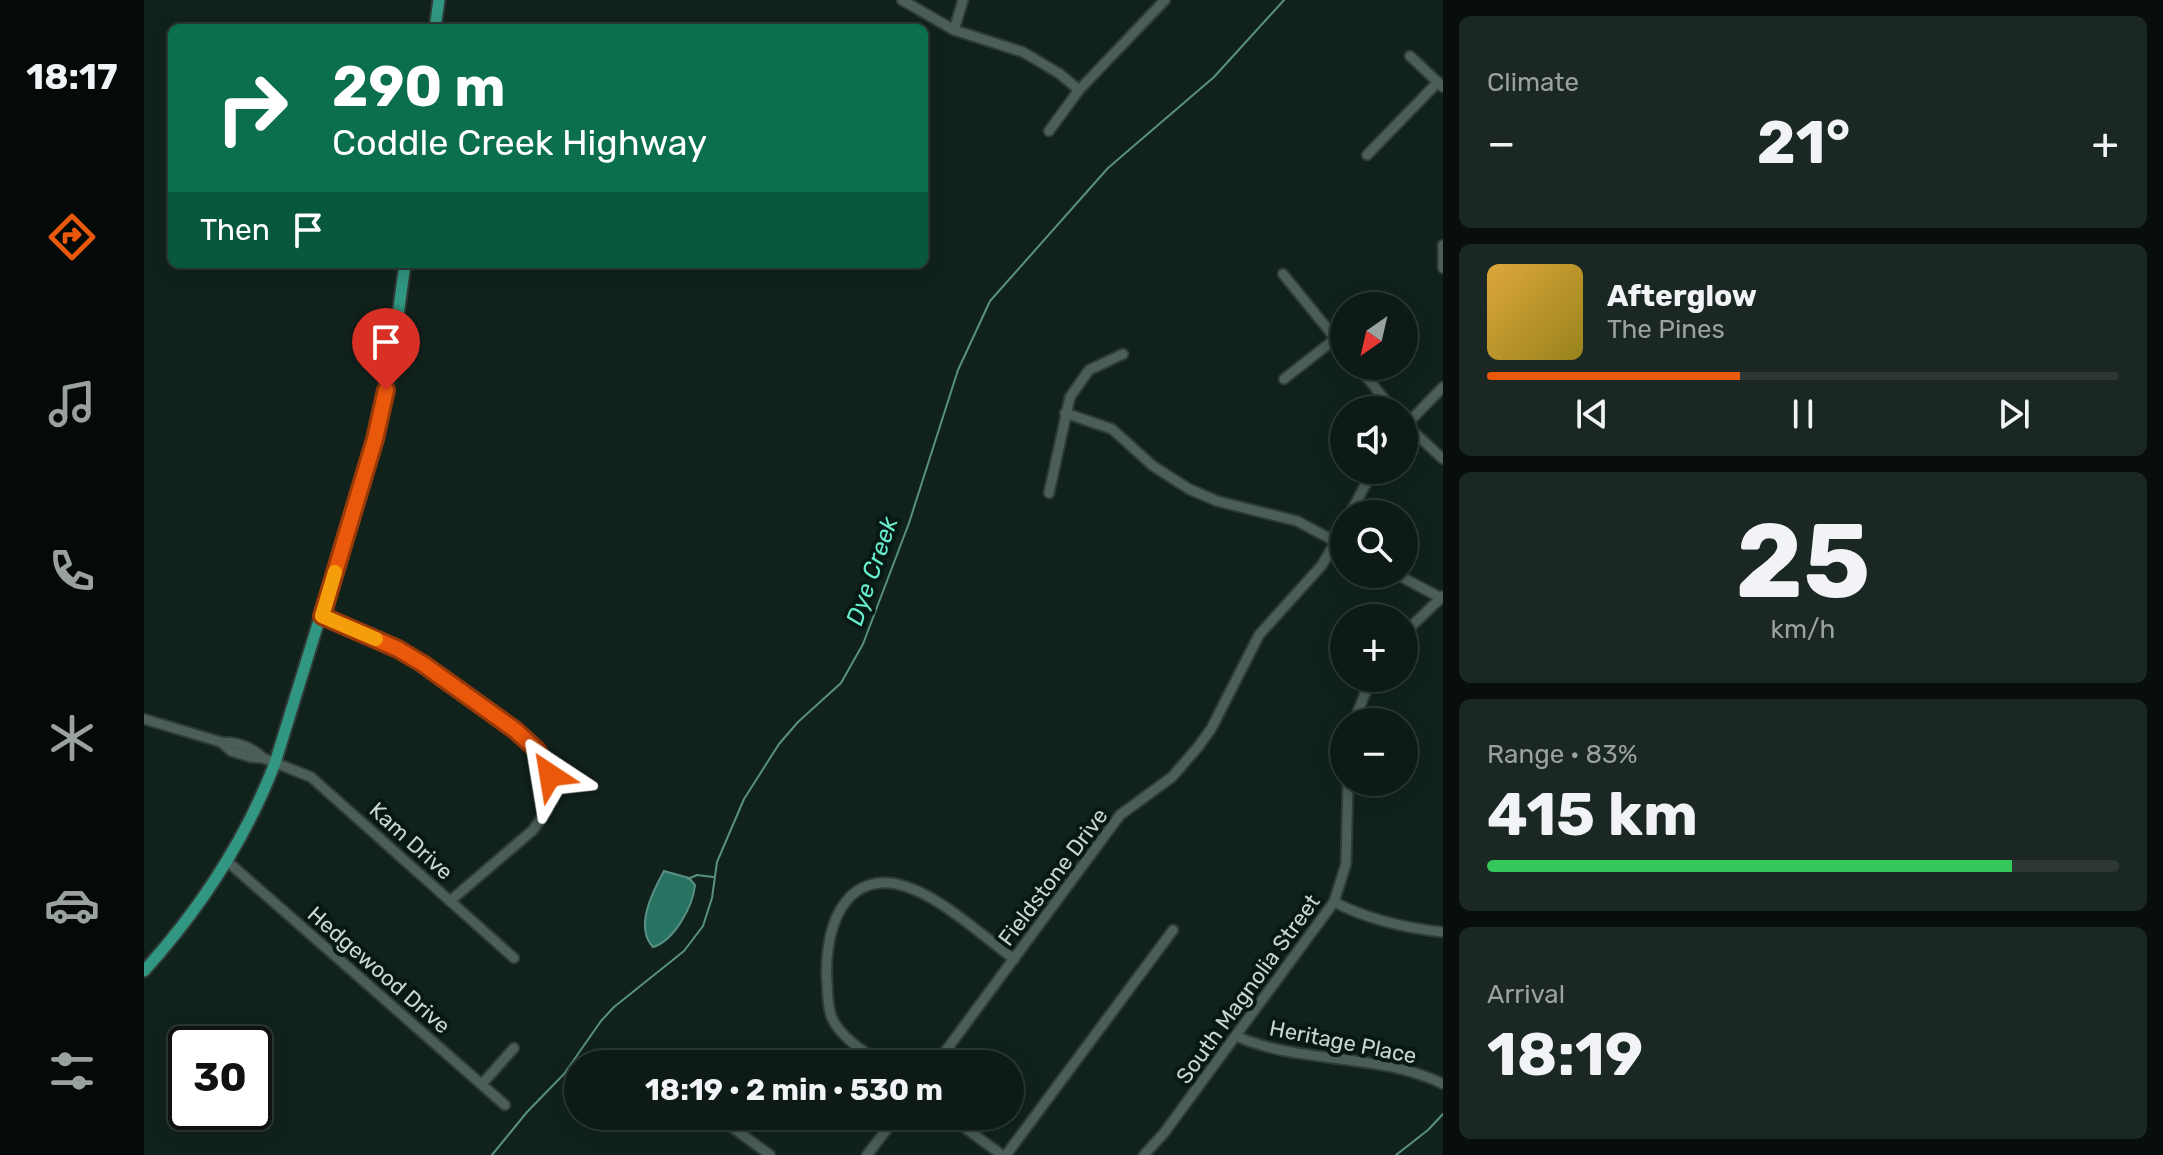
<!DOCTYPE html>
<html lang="en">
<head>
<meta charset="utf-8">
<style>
  :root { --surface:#0d1a16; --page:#1b2723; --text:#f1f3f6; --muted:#9aa1a1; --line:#2d3835; --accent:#ea580c }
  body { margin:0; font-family:Rubik,sans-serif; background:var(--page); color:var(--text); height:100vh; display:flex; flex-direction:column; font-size:30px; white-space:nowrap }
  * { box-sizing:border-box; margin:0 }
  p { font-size:26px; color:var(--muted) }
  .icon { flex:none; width:44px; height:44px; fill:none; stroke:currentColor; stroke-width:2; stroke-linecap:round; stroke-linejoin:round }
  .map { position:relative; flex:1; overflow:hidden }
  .details { display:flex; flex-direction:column; gap:16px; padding:16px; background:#070e0c; width:720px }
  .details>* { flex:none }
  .banner { position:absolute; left:24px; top:24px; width:760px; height:244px; border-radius:12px; box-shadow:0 4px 20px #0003,0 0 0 2px var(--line); background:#0b6e4f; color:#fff; overflow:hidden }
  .needle { width:52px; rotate:214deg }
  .controls { position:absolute; left:1186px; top:292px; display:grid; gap:16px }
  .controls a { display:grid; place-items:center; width:88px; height:88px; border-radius:50%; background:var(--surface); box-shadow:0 4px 20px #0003,0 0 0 2px var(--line); font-size:40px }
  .speed { position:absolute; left:24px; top:1026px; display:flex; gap:16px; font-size:40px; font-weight:700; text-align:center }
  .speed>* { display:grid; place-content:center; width:104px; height:104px; border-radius:50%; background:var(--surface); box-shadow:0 4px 20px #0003,0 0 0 2px var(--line); line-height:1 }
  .speed .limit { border:4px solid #111; border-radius:12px; background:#fff; color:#111 }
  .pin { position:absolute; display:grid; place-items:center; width:68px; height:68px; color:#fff; margin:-82px -34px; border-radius:50% 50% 50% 0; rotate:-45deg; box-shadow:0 0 8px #0007 }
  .pin .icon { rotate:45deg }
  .me { position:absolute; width:88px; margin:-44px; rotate:327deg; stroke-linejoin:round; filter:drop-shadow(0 0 6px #0008) }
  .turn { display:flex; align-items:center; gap:28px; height:168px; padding:0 32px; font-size:36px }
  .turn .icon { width:104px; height:104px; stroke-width:2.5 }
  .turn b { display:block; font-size:56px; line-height:68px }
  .then { display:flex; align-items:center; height:76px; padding:0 32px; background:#0003; gap:16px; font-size:30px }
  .big { font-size:60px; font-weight:700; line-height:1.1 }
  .details .widget { flex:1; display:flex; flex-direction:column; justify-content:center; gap:12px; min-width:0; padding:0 28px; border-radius:12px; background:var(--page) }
  .details .dial { align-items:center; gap:0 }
  .dial b { font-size:104px; line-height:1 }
  .song { display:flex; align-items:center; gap:24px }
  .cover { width:96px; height:96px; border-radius:12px; background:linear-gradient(135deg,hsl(40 70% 55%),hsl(50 70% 35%)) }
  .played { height:8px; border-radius:4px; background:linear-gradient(90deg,var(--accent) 40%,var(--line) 40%) }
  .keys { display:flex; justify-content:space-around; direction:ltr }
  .heat { display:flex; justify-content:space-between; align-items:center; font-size:44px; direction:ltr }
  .charge { height:12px; border-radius:6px; background:linear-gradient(90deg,#34c759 83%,var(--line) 0) }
  .trip { position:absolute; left:420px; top:1050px; width:460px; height:80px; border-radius:40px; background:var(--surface); box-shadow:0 4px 20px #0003,0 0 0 2px var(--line); font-weight:700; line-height:80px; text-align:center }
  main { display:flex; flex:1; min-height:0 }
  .tab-bar { display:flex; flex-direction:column; width:144px; justify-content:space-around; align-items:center; background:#050a09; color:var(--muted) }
  .tab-bar .icon { width:56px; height:56px }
  .tab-bar .current { color:var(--accent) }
  .tab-bar b { font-size:36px; color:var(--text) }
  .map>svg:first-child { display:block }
  .water { fill:#287261; stroke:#599083; stroke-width:2 }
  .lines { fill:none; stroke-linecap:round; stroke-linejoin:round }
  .stream { stroke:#599083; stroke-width:2 }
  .minor-casing { stroke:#303b38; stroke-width:13 }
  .major-casing { stroke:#303b38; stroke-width:15 }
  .minor { stroke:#4b5e58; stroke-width:9 }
  .major { stroke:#319783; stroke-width:11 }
  .route-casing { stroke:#983908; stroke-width:20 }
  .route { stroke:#ea580c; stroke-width:14 }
  .slow { stroke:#f59e0b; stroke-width:14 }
  .labels { text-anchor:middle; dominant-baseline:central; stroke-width:8; stroke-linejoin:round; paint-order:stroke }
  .street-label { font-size:22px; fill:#cad5d2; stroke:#081814 }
  .water-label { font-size:24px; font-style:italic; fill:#67eccd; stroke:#081814 }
</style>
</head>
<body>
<main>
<nav class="tab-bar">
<b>18:17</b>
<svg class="icon current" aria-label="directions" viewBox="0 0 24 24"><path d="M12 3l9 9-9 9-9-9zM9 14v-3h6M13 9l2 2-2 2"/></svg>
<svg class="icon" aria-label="music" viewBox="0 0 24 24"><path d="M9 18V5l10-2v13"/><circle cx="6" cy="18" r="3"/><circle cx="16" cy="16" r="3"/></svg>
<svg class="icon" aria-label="phone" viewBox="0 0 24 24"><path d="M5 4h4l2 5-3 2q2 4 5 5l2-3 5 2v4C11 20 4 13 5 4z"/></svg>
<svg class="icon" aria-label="climate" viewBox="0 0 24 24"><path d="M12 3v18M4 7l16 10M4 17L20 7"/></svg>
<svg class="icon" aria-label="car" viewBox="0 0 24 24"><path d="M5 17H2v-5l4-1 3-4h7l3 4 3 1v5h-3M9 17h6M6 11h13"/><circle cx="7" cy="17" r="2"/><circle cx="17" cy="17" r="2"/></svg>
<svg class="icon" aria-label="filters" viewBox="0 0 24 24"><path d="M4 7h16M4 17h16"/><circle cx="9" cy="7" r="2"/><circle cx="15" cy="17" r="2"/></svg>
</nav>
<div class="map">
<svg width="1299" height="1155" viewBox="0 0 1299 1155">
  <rect width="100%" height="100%" fill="#11221d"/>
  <path class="water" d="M520 871 545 878 551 885C549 906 530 941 509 947 490 927 509 891 520 871Z"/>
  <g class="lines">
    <g class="stream">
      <polyline points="544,879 553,875 569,877"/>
      <polyline points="348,1155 383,1112 420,1074 457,1021 470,1007 540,951 559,926 568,898 573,862 600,799 635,744 654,722 697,683 719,644 765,523 814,370 846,301 964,168 1070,77 1140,0"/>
      <polyline points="1252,1155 1284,1130 1299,1114"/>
    </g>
    <defs>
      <g id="minor">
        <polyline points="758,0 810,30 879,52 916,74 935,90"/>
        <polyline points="810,30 819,0"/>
        <polyline points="1266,56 1299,87"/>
        <polyline points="905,131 935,90 1021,0"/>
        <polyline points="1223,155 1294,82"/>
        <polyline points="1299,245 1299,268"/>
        <polyline points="1139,274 1200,349"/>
        <polyline points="1214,366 1249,410"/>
        <polyline points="1140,379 1191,339"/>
        <polyline points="921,413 968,429 1009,466 1045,489 1073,501 1153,521 1200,546"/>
        <polyline points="1260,423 1299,459"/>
        <polyline points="1260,427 1299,387"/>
        <polyline points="905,493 926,397 945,370 979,354"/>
        <polyline points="1206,514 1229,470"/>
        <polyline points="1252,574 1297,598"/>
        <polyline points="178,616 254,649 279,664 371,730 393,750 406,775 403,810 389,830 306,901"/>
        <polyline points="1260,633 1299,596"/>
        <path d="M0 719 77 742C94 742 107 746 119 758"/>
        <polyline points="1210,722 1227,678"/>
        <polyline points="77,742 87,751 106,757 119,758 167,777 370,958"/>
        <polyline points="84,862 361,1105"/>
        <path d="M1190 902C1225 920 1260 928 1299 932"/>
        <path d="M1092 1036C1157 1065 1234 1052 1299 1084"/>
        <path d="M737 1064C720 1051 697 1038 688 1018 683 1007 684 994 683 982 680 942 692 879 746 883 787 887 837 935 870 959"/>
        <polyline points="792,1064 976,815 1028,777 1054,747 1067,729 1115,635 1178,565 1200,527"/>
        <polyline points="338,1084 370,1048"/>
        <polyline points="805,1116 858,1155"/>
        <polyline points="584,1124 626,1155"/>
        <polyline points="723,1155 753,1116"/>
        <polyline points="862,1155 1029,930"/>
        <polyline points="1000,1155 1020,1133 1190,902 1202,864 1204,782"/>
      </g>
      <g id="major">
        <polyline points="291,28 295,0"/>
        <path d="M0 971C56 909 101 841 131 763L231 439 247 366 261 264"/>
      </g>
    </defs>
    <use href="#minor" class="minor-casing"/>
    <use href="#major" class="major-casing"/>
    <use href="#minor" class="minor"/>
    <use href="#major" class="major"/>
  </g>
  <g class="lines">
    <defs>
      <polyline id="route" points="242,390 231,439 178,616 254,649 279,664 371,730 393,750 406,775"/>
    </defs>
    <use href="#route" class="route-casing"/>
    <use href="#route" class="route"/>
    <polyline class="slow" points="191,572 178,616 232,639"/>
  </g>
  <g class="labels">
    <g class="street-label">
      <text transform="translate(267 841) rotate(42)">Kam Drive</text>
      <text transform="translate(909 877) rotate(-53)">Fieldstone Drive</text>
      <text transform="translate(235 970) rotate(41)">Hedgewood Drive</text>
      <text transform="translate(1104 989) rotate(-54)">South Magnolia Street</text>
      <text transform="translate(1199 1042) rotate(11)">Heritage Place</text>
    </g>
    <g class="water-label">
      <text transform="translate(728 571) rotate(-71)">Dye Creek</text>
    </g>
  </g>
</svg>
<div class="controls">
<a><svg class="needle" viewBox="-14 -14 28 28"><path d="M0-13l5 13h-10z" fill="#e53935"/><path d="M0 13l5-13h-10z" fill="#9aa1a1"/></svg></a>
<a><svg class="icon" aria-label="sound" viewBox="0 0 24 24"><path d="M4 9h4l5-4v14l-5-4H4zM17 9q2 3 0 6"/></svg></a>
<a><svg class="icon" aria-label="search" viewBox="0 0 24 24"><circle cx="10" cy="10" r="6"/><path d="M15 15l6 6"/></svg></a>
<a>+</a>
<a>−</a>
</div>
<div class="speed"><div class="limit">30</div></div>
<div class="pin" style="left:242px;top:390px;background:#d93025"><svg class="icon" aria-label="arrive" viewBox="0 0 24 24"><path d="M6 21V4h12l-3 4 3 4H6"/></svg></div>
<svg class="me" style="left:406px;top:775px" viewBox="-20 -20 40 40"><path d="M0-17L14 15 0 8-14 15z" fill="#ea580c" stroke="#fff" stroke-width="4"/></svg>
<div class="trip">18:19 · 2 min · 530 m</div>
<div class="banner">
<div class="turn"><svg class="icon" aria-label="right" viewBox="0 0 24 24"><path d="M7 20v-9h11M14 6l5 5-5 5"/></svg><div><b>290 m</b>Coddle Creek Highway</div></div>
<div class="then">Then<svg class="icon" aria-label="arrive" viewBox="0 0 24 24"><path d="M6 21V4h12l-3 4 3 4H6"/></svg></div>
</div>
</div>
<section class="details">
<div class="widget"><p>Climate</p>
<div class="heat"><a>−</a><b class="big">21°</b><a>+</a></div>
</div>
<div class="widget">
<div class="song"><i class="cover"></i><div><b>Afterglow</b><p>The Pines</p></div></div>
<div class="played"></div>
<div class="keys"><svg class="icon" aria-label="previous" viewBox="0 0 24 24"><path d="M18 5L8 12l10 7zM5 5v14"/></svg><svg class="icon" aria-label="pause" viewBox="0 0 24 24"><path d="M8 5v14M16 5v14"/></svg><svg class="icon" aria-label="next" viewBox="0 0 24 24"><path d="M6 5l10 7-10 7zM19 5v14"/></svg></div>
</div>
<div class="widget dial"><b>25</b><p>km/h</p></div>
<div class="widget"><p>Range · 83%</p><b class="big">415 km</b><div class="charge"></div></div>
<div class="widget"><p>Arrival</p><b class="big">18:19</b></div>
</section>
</main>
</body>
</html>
